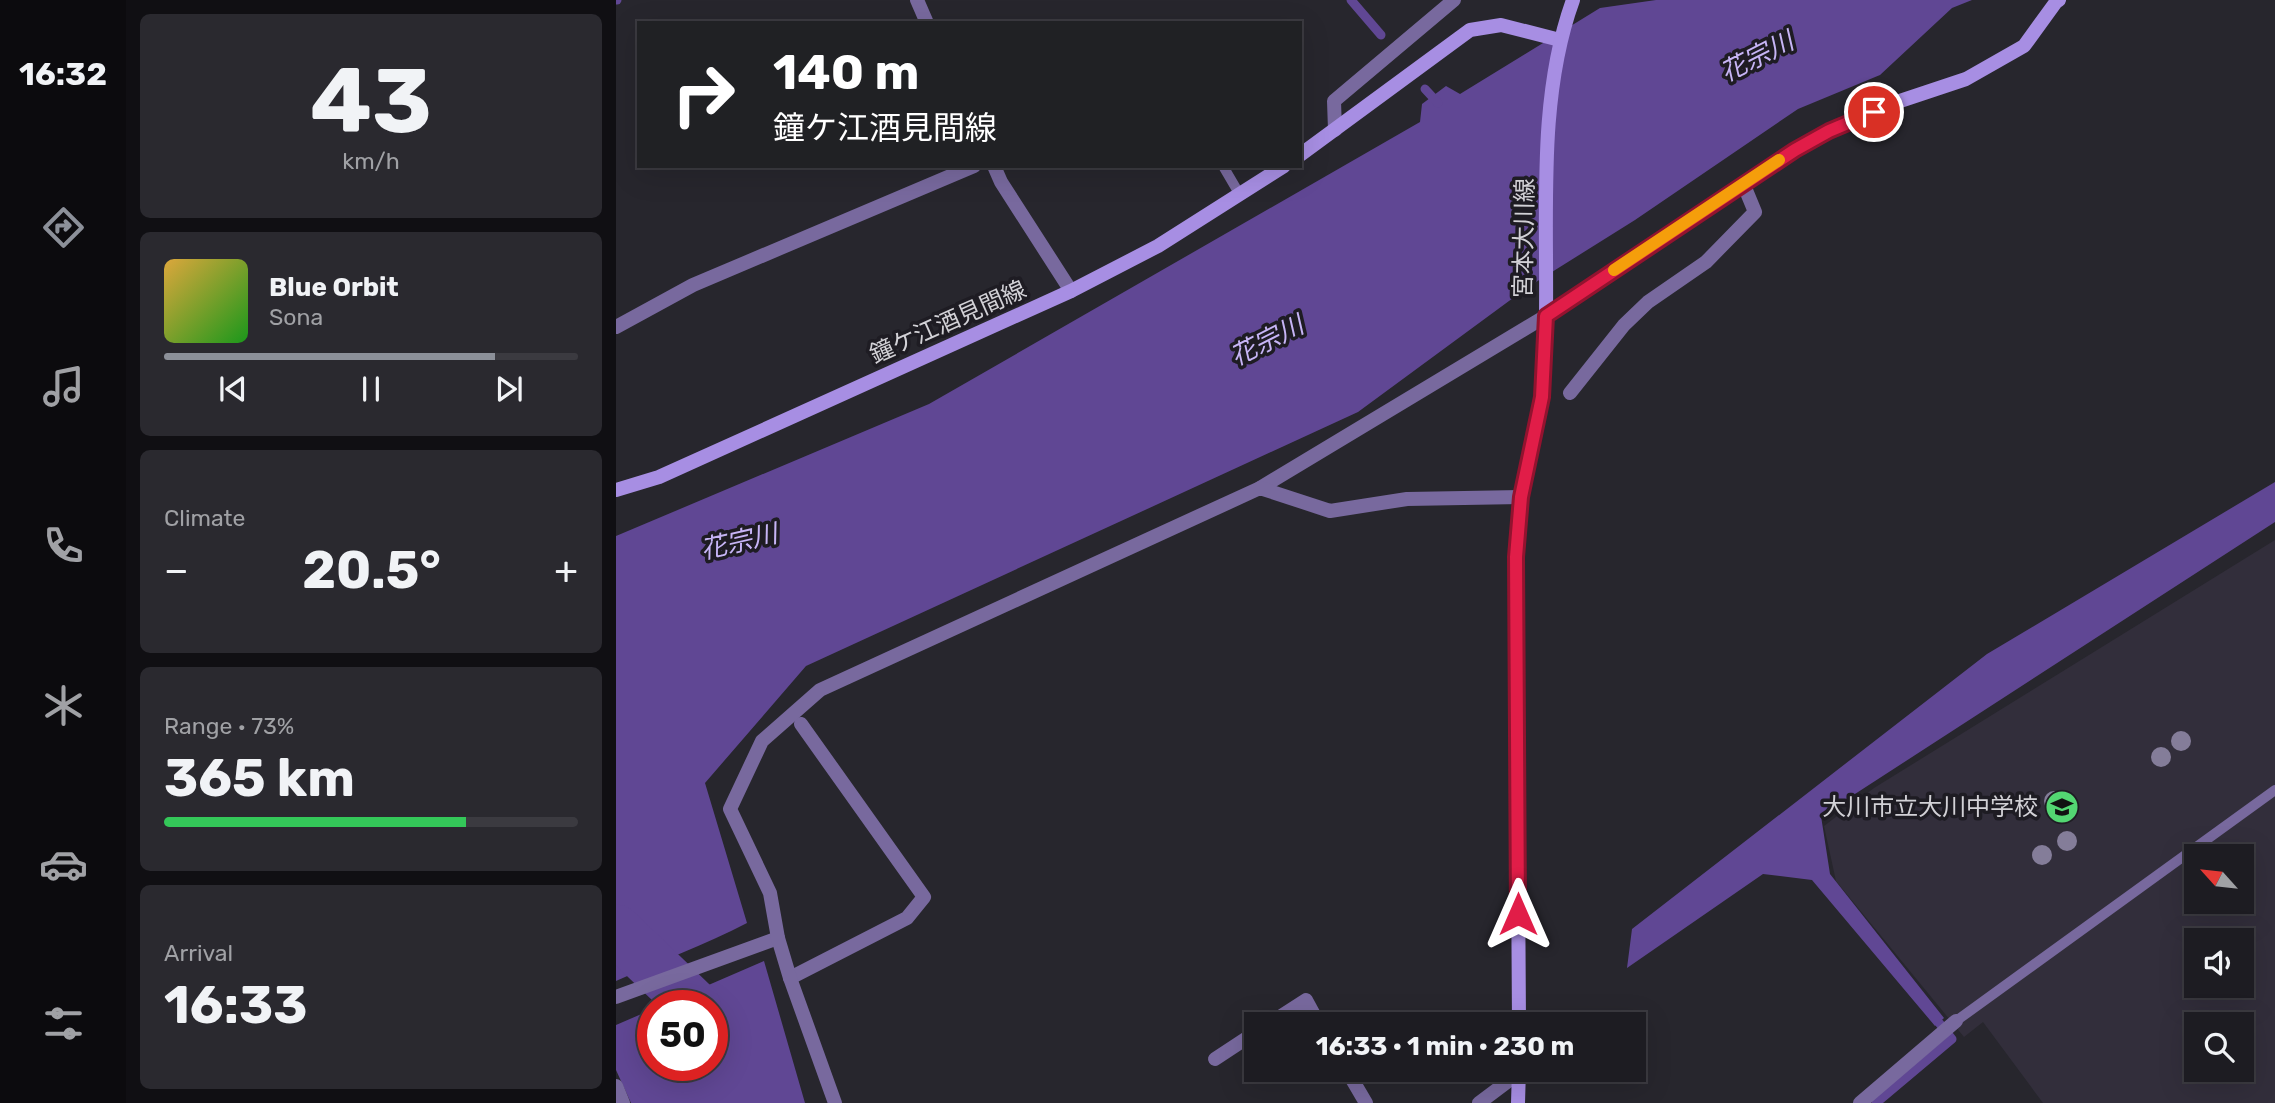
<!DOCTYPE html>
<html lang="en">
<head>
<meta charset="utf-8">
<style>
  :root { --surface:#1d1c22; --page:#2a292f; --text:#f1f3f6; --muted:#a0a1a5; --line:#3b3a40; --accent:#8c9099 }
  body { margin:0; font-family:Rubik,"Noto Sans JP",sans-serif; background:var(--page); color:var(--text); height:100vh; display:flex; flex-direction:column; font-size:26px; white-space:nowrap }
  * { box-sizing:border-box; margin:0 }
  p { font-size:23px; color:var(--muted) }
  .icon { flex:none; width:38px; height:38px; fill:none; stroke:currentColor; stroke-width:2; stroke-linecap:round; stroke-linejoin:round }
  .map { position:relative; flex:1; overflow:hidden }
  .details { display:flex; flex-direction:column; gap:14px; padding:14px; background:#100f13; width:490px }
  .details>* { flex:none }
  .banner { position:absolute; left:21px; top:21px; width:665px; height:147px; border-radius:0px; box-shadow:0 7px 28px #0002,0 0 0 2px var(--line); background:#202124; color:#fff; overflow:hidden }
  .needle { width:46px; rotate:297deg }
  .tools { position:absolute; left:1568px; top:844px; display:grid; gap:14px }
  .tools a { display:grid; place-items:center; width:70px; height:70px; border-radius:0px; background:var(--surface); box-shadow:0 7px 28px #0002,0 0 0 2px var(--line); font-size:35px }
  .speed { position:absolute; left:21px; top:990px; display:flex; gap:14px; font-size:35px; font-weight:700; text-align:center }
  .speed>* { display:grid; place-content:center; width:91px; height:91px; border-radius:50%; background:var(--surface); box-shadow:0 7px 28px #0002,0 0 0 2px var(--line); line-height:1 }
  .speed .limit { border:10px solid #d22; background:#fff; color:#111 }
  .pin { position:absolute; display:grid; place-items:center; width:60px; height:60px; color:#fff; margin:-30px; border:4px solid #fff; border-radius:50%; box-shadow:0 2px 7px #0007 }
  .me { position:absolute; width:77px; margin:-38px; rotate:0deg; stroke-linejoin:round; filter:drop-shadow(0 0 5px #0008) }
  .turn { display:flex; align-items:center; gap:24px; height:147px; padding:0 21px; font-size:32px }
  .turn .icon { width:91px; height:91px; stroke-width:2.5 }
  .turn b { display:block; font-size:49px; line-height:60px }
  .big { font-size:52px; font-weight:700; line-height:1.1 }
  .details .card { flex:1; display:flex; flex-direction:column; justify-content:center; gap:10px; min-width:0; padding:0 24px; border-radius:10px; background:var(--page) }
  .details .dial { align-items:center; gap:0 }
  .dial b { font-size:91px; line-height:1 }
  .song { display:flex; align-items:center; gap:21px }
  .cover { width:84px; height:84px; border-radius:10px; background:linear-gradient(135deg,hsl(40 70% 55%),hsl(120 70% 35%)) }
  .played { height:7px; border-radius:4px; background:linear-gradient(90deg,var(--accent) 80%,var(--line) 80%) }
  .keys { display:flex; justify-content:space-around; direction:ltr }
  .heat { display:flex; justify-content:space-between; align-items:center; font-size:38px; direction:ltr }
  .charge { height:10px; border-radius:5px; background:linear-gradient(90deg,#34c759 73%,var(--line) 0) }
  .trip { position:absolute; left:628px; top:1012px; width:402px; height:70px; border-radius:0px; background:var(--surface); box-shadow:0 7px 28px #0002,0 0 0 2px var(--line); font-weight:700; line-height:70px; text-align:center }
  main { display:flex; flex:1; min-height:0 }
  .dock { display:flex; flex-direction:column; width:126px; justify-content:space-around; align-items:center; background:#0c0b0e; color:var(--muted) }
  .dock .icon { width:49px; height:49px }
  .dock .on { color:var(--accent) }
  .dock b { font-size:32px; color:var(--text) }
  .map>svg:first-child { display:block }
  .built { fill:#322e3b; fill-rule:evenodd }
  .water { fill:#604794 }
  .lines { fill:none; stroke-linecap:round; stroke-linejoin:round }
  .stream { stroke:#604794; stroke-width:9 }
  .river { stroke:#604794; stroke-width:51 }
  .lane { stroke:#78699e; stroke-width:10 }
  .street { stroke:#78699e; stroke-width:14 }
  .secondary { stroke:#a78ee3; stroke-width:14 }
  .tree { fill:#847d99 }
  .route-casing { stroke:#92132f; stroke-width:18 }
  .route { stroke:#e11d48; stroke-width:12 }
  .slow { stroke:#f59e0b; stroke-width:12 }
  .labels { text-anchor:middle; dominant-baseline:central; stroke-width:7; stroke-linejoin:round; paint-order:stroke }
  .street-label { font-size:24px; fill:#d2d1d6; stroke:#1e1c23 }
  .poi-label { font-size:24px; fill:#d2d1d6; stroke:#1e1c23; text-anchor:end }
  .water-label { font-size:26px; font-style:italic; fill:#c7b5f6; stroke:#1e1c23 }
</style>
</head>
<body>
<main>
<nav class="dock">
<b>16:32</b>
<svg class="icon on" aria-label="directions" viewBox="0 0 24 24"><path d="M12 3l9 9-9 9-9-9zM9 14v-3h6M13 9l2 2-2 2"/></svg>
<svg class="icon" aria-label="music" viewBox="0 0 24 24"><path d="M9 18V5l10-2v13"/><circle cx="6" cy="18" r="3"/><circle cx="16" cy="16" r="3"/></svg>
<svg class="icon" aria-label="phone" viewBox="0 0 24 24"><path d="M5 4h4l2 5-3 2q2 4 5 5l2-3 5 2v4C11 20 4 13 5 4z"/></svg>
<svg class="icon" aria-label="climate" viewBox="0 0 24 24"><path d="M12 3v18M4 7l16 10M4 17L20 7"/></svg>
<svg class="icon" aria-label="car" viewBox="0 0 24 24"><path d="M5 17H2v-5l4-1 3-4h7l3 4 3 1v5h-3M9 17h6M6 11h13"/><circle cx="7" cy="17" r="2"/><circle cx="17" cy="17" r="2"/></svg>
<svg class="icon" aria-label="filters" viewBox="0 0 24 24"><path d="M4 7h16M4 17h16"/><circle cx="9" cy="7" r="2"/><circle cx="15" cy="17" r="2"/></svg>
</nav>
<section class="details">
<div class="card dial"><b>43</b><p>km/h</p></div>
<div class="card">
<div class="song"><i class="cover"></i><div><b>Blue Orbit</b><p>Sona</p></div></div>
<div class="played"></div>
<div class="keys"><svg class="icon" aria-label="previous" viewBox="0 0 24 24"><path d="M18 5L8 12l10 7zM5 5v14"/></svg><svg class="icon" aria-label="pause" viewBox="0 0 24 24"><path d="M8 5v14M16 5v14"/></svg><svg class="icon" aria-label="next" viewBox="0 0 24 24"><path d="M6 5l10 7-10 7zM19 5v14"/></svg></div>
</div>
<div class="card"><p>Climate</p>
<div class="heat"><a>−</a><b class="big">20.5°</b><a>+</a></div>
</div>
<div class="card"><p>Range · 73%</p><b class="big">365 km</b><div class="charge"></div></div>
<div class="card"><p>Arrival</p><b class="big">16:33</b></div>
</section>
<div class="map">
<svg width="1659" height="1103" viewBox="0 0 1659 1103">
  <rect width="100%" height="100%" fill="#27262d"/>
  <path class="built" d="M1659 540V1103H1427L1367 1022 1348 1037 1220 881 1208 826 1258 788ZM1580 856H1626V901H1580ZM1580 940H1626V985H1580ZM1580 1024H1626V1069H1580Z"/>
  <g class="water">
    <path d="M1040 0H1356L1336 8 1264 75 1182 109 1019 220 912 287 742 412 190 666 89 783 131 923C89 945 44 961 0 981V536L313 404 804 122 806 104 830 86 844 94 984 8Z"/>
    <polygon points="1659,482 1659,522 1205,816 1214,874 1328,1018 1319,1026 1196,880 1147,874 1011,968 1016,929 1371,654"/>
    <polygon points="148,961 189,1103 15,1103 0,1070 0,1025 37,1009 37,1066 96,1066 96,1006 44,1006"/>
  </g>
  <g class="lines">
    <g class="stream">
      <polyline points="0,0 1,0"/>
      <polyline points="735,0 765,35"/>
      <polyline points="809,89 822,103"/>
      <polyline points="1260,1103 1336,1039 1316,1014"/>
    </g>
    <polyline class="river" points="0,930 79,1006"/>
    <g class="lane">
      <polyline points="607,166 624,195"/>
      <polyline points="1340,1021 1659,790"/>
    </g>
    <g class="street">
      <polyline points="301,0 311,23"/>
      <polyline points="719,130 718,101 838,0"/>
      <polyline points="378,166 385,182 455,291"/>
      <polyline points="0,327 77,285 358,166"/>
      <polyline points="954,393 1008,325 1032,302 1090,262 1139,212 1127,183"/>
      <polyline points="644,488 930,316"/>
      <polyline points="174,978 291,918 308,897 185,724"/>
      <polyline points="0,997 162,938"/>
      <polyline points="653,1024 690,1000 703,1024"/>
      <polyline points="599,1059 640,1032"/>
      <polyline points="730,1069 750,1103"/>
      <polyline points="0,1086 7,1103"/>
      <polyline points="219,1103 174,978 162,938 154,893 114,809 146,741 204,690 644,488 714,511 791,499 905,497"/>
      <polyline points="863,1103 903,1073"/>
      <polyline points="1244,1103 1340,1021"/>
    </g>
    <g class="secondary">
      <polyline points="684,155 854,30 885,25 944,40"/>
      <polyline points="930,316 1179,150 1213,131 1281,102 1350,79 1408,46 1440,2 1443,0"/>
      <polyline points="0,490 43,477 455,291 542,246 668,166"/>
      <path d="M903 1024 900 557C902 536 902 514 906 494 912 461 923 428 926 395 939 268 913 121 957 0"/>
      <polyline points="902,1103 903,1069"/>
    </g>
  </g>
  <g class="tree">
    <circle cx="1565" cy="741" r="10"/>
    <circle cx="1545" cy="757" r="10"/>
    <circle cx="1438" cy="801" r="10"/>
    <circle cx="1451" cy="841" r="10"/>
    <circle cx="1426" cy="855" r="10"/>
  </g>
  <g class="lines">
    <defs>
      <polyline id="route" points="902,914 900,557 905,497 926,397 930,316 1179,150 1213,131 1258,112"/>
    </defs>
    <use href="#route" class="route-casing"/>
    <use href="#route" class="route"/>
    <polyline class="slow" points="998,270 1163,160"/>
  </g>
  <defs>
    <symbol id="school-disc" viewBox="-11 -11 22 22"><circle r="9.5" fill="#53d672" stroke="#1e1c23"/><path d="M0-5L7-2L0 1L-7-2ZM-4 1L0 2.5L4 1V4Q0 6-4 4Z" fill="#111"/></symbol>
  </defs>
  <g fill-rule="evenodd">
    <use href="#school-disc" x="1427" y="788" width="38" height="38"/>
  </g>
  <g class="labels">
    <g class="street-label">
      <text transform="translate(908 238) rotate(-89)">宮本大川線</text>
      <text transform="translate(332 322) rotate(-24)">鐘ケ江酒見間線</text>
    </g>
    <g class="poi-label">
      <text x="1422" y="807">大川市立大川中学校</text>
    </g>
    <g class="water-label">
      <text transform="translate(1141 57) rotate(-27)">花宗川</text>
      <text transform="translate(651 341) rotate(-27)">花宗川</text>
      <text transform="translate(123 542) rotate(-13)">花宗川</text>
    </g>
  </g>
</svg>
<div class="tools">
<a><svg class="needle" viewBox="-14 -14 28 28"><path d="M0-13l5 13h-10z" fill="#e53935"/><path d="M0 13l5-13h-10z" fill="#a0a1a5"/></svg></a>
<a><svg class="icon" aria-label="sound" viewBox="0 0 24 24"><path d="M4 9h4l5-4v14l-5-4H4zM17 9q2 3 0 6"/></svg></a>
<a><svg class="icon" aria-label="search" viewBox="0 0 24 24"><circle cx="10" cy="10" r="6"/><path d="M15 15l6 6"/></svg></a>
</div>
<div class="speed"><div class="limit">50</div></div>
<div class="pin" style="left:1258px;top:112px;background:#d93025"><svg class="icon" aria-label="arrive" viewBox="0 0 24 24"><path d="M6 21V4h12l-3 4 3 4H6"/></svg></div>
<svg class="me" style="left:902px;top:914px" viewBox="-20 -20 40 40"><path d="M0-17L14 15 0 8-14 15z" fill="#e11d48" stroke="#fff" stroke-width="4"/></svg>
<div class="trip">16:33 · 1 min · 230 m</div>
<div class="banner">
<div class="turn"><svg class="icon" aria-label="right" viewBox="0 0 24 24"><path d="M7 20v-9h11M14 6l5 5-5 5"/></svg><div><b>140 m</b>鐘ケ江酒見間線</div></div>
</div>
</div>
</main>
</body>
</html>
